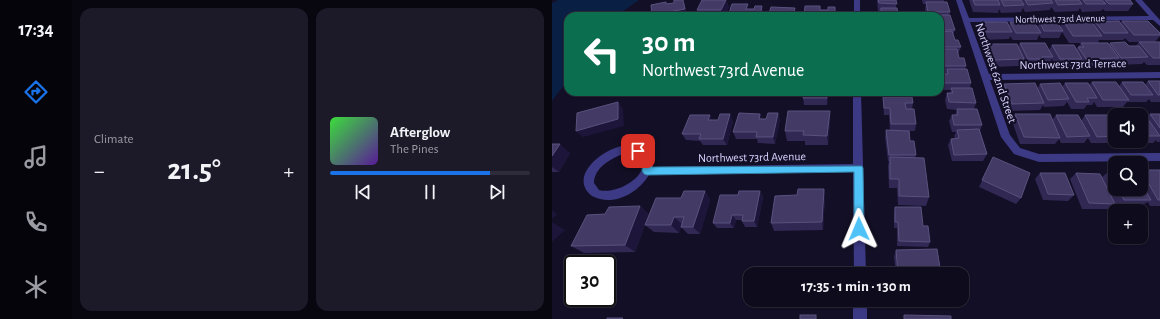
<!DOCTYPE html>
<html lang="en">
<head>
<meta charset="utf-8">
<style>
  :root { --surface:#0e0b1c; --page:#1c1929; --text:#f1f3f6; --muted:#9b9ba3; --line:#2e2b3b; --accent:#1a73e8 }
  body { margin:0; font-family:"Alegreya Sans",sans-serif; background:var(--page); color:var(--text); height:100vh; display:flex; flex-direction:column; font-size:15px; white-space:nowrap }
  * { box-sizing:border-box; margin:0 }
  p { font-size:13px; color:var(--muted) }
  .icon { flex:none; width:22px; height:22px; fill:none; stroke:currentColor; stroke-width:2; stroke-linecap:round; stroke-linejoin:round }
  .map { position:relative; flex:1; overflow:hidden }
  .drawer { display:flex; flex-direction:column; gap:8px; padding:8px; background:#08060f; width:480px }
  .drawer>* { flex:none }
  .hud { position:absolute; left:12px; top:12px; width:380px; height:84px; border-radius:12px; box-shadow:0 1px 3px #0004,0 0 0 1px var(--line); background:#0b6e4f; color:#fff; overflow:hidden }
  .buttons { position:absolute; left:556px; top:108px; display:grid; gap:8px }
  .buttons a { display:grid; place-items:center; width:40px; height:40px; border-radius:8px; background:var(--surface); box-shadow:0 1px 3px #0004,0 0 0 1px var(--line); font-size:20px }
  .speed { position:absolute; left:12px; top:255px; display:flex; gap:8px; font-size:20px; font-weight:700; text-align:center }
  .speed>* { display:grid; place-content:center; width:52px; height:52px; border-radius:50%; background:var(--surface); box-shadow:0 1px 3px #0004,0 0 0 1px var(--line); line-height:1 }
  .speed .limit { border:2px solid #111; border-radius:6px; background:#fff; color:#111 }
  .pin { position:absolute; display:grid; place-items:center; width:34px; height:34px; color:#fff; margin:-17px; border-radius:8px; box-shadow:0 2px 6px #0006 }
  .me { position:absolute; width:44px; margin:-22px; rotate:359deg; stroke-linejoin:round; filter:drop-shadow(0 0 3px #0008) }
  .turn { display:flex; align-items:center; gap:14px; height:84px; padding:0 12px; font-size:18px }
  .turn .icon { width:52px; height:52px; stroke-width:2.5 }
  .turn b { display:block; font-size:28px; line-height:34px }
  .big { font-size:30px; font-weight:600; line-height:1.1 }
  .drawer .widget { flex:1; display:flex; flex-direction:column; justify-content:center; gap:6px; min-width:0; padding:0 14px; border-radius:12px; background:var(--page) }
  .song { display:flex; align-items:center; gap:12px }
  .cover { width:48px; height:48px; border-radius:6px; background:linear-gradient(135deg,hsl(120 70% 55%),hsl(270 70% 35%)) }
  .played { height:4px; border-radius:2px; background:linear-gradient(90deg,var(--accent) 80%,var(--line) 80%) }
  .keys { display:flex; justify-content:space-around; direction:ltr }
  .heat { display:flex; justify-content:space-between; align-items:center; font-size:22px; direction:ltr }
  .drawer .tiles { flex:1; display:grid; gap:8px; grid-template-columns:repeat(2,1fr) }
  .trip { position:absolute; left:191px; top:267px; width:226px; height:40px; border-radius:12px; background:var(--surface); box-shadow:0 1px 3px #0004,0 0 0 1px var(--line); font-weight:600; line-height:40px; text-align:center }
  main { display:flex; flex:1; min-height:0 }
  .dock { display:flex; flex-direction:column; width:72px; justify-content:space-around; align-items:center; background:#06040b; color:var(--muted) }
  .dock .icon { width:28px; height:28px }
  .dock .selected { color:var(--accent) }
  .dock b { font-size:18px; color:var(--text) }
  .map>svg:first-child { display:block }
  .water { fill:#0a1f44 }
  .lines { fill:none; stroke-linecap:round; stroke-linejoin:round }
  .street { fill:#3d3a85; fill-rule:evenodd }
  .wall { fill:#312854; fill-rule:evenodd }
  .shaded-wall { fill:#1d163a }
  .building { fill:#433a66; stroke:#5a527e }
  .route { fill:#4fc3f7; stroke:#337fa1 }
  .labels { text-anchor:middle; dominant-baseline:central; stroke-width:4; stroke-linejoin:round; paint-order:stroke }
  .far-street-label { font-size:10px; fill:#d9d4ff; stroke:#130f26 }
  .street-label { font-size:12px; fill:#d9d4ff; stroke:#130f26 }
</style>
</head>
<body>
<main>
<nav class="dock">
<b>17:34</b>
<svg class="icon selected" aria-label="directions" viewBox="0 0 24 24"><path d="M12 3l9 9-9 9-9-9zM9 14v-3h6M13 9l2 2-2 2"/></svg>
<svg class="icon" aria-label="music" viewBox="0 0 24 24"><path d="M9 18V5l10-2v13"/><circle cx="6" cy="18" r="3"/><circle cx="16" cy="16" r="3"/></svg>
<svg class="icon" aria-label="phone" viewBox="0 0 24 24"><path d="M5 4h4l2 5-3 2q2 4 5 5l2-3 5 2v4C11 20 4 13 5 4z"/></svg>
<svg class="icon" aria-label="climate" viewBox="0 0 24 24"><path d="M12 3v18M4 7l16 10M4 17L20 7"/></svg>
</nav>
<section class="drawer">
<div class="tiles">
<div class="widget"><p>Climate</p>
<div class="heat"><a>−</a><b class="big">21.5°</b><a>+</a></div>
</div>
<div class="widget">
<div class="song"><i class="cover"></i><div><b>Afterglow</b><p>The Pines</p></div></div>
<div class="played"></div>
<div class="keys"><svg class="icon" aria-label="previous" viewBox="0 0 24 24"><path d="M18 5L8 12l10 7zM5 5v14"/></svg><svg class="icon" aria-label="pause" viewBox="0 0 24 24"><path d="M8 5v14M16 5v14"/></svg><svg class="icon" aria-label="next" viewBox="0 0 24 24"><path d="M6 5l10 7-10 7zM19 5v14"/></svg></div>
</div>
</div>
</section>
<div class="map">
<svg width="608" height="319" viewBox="0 0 608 319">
  <rect width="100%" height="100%" fill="#130f26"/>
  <polygon class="water" points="6,0 87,0 64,16 16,16 16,79 0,101 0,3"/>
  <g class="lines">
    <g class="street">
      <rect x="302" y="0" width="6" height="16"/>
      <polygon points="404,0 410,0 417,18 597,16 583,0 590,0 608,20 608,26 601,20 418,22 437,74 608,72 608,78 438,80 458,135 468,148 487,154 608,153 608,161 487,162 462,154 449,137"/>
      <path d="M301 92H309L314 274H302L301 172 97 175C85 194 61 207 40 196 16 177 49 150 70 146 79 145 88 148 97 152L101 162 100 167 301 164ZM71 154H84L90 157C98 177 64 195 47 190L42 183C42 168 58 159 71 154Z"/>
      <rect x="301" y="300" width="14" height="19"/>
    </g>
  </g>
  <g class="wall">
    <polygon points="174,0 177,7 173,16 148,16 145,10"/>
    <polygon points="325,0 344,0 344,8 346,16 349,16 328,16 328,11 326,11"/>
    <polygon points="370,0 392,0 392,2 398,12 397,15 403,30 401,35 403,40 409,47 406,54 407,58 414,66 413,69 419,83 418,88 424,103 422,109 430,125 428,131 435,154 431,161 400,161 396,145 399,139 403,138 402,136 404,132 400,132 397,121 400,115 403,115 405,110 395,109 393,100 395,93 398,93 399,90 390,90 389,82 390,74 393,74 394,73 388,73 388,16 374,16 374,15 373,9 374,4 371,4"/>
    <polygon points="417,0 578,0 581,4 576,11 553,11 551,9 549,11 530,12 528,8 526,11 503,12 499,7 498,10 473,12 471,8 469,12 449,13 447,9 446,13 421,12"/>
    <path d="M511 21 542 24 543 22 568 24 570 21 608 33V36L603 42H608V65H595L592 62 590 64 564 65 563 64 562 66H529L527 64 526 66H504L500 59 497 64H488L487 66H473L471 62 469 66 441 67 434 51 437 44 466 47 468 43 497 50 500 45 524 50 529 43H517L510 32 507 38H489L487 35 485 40H461L458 36 457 39 430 40 426 30 429 22 457 26 458 22 485 27 488 22 508 27ZM573 38 577 42H587L584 46H577L558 43 557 45 546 43 547 40H571Z"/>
    <polygon points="596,81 608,81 608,102 599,102 597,99 594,102 575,102 571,107 545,107 542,102 540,105 535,105 532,109 519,109 515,102 512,106 492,107 491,105 488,110 456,111 449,91 452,84 485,89 488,84 510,87 513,83 537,85 540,82 567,86 570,82 593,85"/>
    <polygon points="252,92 277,92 276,92 276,97 275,105 252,105 251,98"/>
    <polygon points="336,92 360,92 359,97 361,103 360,109 364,124 363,131 358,131 358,141 364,155 363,158 377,197 374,206 346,205 345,188 337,188 336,166 337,161 336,161 333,137 334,130 338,130 337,115 332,115 331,104 331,97 337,97"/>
    <polygon points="226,113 228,120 223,144 206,143 205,139 184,139 181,132 208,114 210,119 214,119"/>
    <polygon points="463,114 500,120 504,115 529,121 533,115 563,118 563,141 570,141 568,143 539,143 536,138 532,143 509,143 507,139 503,144 468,144 460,121"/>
    <polygon points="598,114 608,114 608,142 605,142 604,140 601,143 573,143 571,141 589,141 589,115 595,117"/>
    <polygon points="160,120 181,121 175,145 151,145 148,141 134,140 130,134"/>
    <polygon points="278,121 276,145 253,145 253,141 235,141 233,131"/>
    <polygon points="0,144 18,153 7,172 0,172 0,173"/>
    <polygon points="441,157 469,198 464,204 427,187"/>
    <polygon points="589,170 608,170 608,206 598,206 596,202 590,205 564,206 563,204 556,209 530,209 518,179 524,173 550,177 556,172 563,171 563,189 589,189"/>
    <polygon points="488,173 522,195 516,201 491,200 483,179"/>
    <polygon points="272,189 273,197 271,230 222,231 219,223"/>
    <polygon points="153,191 158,200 148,234 136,234 129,227 127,233 102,232 93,225 83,252 32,253 19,246 53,214 88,206 97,215 129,198"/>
    <polygon points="208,191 211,197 205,227 193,227 190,221 190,220 184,220 182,228 165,228 161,223 186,195"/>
    <polygon points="343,207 371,226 378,242 376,247 345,246 345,228 342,228 342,213"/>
    <polygon points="344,250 389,274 344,274 342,257"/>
    <polygon points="356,300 394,300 394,302 390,307 357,308"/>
  </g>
  <g class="shaded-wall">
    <polygon points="131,0 133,5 136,16 101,16 100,15"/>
    <polygon points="174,0 177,7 173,16 171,16 169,10"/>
    <polygon points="210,6 212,13 211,16 208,16"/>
    <polygon points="243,8 244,16 241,16"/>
    <polygon points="275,92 276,97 275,105"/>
    <polygon points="66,102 71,109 72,126 31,137 24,131"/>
    <polygon points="278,111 278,121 276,145 275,136"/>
    <polygon points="226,113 228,120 223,144 221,137"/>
    <polygon points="178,114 181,121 175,145 171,139"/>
    <polygon points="208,114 211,121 207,119"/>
    <polygon points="158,115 161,122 156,120"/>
    <polygon points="8,144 18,153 7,172 0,167 0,156"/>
    <polygon points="272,189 273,197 271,230 270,222"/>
    <polygon points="153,191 158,200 148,234 141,227"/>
    <polygon points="208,191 211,197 205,227 202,221"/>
    <polygon points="88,206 97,215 83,252 73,245"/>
    <polygon points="0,210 5,214 0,219"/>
    <polygon points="180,215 184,220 182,228 178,223"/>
    <polygon points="122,217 130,224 127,233 119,225"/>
    <polygon points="0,222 13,230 0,242"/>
  </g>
  <g class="building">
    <polygon points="122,0 131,0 133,9 100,15 99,5 114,2 114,4 122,3"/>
    <polygon points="150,0 174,0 169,10 145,10"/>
    <polygon points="326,0 344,0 345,4 327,3"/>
    <polygon points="421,0 446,0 448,5 423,5"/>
    <polygon points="449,0 469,0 472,5 452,6"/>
    <polygon points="473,0 499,0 501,3 476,5"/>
    <polygon points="503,0 527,0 530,4 506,5"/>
    <polygon points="531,0 550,0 554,4 534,4"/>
    <polygon points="553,0 578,0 581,4 557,4"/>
    <polygon points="374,2 395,2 398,12 376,12"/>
    <polygon points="180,4 196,4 194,9 202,9 203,6 210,6 208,16 176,16"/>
    <polygon points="253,6 268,6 268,10 276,10 276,7 283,7 283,16 252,16"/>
    <polygon points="219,7 243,8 241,16 216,16"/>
    <polygon points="329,8 345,8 346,16 349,16 329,16"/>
    <polygon points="374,15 398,15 403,30 388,30 388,16 374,16"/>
    <polygon points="511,21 539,21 550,36 521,36"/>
    <polygon points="567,21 576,33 552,33 543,22"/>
    <polygon points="570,21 596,21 608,33 608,35 582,35"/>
    <polygon points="429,22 455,22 460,32 433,32"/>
    <polygon points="458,22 482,22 489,33 464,33"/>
    <polygon points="488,22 505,22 511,31 492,31"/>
    <polygon points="400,31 403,40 406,40 409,47 388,47 388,32"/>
    <polygon points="573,42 577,46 587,46 596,57 569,58 558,43"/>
    <polygon points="587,42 608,42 608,58 601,58"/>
    <polygon points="468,43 493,43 501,57 490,57 491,59 476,59"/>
    <polygon points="529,43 556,43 567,58 534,59 526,47 532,47"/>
    <polygon points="437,44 465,44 472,59 443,60"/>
    <polygon points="500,45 522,45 530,59 508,59"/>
    <polygon points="388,49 405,49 407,58 412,58 414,66 388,66 388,55 389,55"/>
    <polygon points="395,69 415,69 419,83 392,83 390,74 396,74"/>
    <polygon points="596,81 608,81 608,95 606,95"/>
    <polygon points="540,82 564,82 577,100 551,100"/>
    <polygon points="570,82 591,82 601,95 579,95"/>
    <polygon points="483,83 492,103 460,104 452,84"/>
    <polygon points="508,83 517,99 496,100 488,84"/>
    <polygon points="513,83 536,83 545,98 535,98 537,102 524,102"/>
    <polygon points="399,88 420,88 424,103 397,102 395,93 401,93"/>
    <polygon points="252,92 275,92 275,98 251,98"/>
    <polygon points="331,97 360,97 361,103 353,103 354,109 362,109 364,124 339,124 338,108 332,108"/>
    <polygon points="66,102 66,119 24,131 25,113"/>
    <polygon points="405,109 425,109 430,125 402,125 400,115 406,115"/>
    <polygon points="236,111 278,111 275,136 251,135 252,131 233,131"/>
    <polygon points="187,113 208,114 207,119 214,119 216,113 226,113 221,137 204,137 205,132 181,132"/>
    <polygon points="168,114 178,114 171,139 147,139 149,134 130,134 138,115 158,115 156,120 166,120"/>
    <polygon points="463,114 498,114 508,138 472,137"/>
    <polygon points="598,114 608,114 608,128"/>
    <polygon points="504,115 526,115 538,136 515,137"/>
    <polygon points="533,115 561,115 563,118 563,136 545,137"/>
    <polygon points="567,115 593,115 608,136 589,136 589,115"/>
    <polygon points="427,129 435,154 402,155 399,139 407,138 405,130"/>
    <polygon points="334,130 357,131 358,141 362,141 364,155 337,155"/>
    <polygon points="0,144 8,144 0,156"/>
    <polygon points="338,157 372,158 377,197 347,196 347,179 338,179"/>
    <polygon points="441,157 478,173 469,198 430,180"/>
    <polygon points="589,170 608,170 608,200 606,200"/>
    <polygon points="563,171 563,184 556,172"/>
    <polygon points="488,173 513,173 522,195 496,194"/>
    <polygon points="524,173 548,174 563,204 537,203"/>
    <polygon points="589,183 599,200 572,200 566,189 589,189"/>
    <polygon points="246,189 272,189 270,222 219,223 223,196 245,195"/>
    <polygon points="132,191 153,191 141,227 129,227 132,217 122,217 119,225 93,225 104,198 129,198"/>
    <polygon points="187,191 208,191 202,221 190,221 191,215 180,215 178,223 161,223 168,195 186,195"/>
    <polygon points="88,206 73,245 19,246 35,215 53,214 57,207"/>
    <polygon points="343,207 369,207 371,226 376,226 378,242 347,241 346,222 343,222"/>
    <polygon points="385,249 389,274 346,274 344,250"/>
    <polygon points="359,300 394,300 394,302 359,303"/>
    <rect x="248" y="315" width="16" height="4"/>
    <polygon points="352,315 399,316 399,319 352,319"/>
    <polygon points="55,318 71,318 70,319 55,319"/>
  </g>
  <path class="route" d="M86 147C95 150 102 156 100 167L310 166 311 168 312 229 311 232 307 234 303 232 302 229V172L95 175 92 174 90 171 91 159 81 151Z"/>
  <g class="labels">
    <g class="far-street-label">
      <text transform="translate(508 19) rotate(-1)">Northwest 73rd Avenue</text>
    </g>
    <g class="street-label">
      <text transform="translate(521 64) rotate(-1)">Northwest 73rd Terrace</text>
      <text transform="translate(444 73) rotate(71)">Northwest 62nd Street</text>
      <text transform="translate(200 157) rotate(-1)">Northwest 73rd Avenue</text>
    </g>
  </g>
</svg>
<div class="buttons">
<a><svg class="icon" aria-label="sound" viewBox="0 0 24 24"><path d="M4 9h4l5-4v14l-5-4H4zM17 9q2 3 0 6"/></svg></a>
<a><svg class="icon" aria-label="search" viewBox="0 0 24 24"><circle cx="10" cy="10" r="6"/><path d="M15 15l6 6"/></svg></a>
<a>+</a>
</div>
<div class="speed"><div class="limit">30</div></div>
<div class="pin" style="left:86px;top:151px;background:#d93025"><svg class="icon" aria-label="arrive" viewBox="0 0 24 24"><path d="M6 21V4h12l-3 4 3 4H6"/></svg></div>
<svg class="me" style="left:307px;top:229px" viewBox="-20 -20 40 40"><path d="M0-17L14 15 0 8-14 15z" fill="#4fc3f7" stroke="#fff" stroke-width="4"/></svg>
<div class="trip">17:35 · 1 min · 130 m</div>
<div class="hud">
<div class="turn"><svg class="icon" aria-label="left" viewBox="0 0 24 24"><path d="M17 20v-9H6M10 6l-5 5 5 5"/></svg><div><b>30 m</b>Northwest 73rd Avenue</div></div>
</div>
</div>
</main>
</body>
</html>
